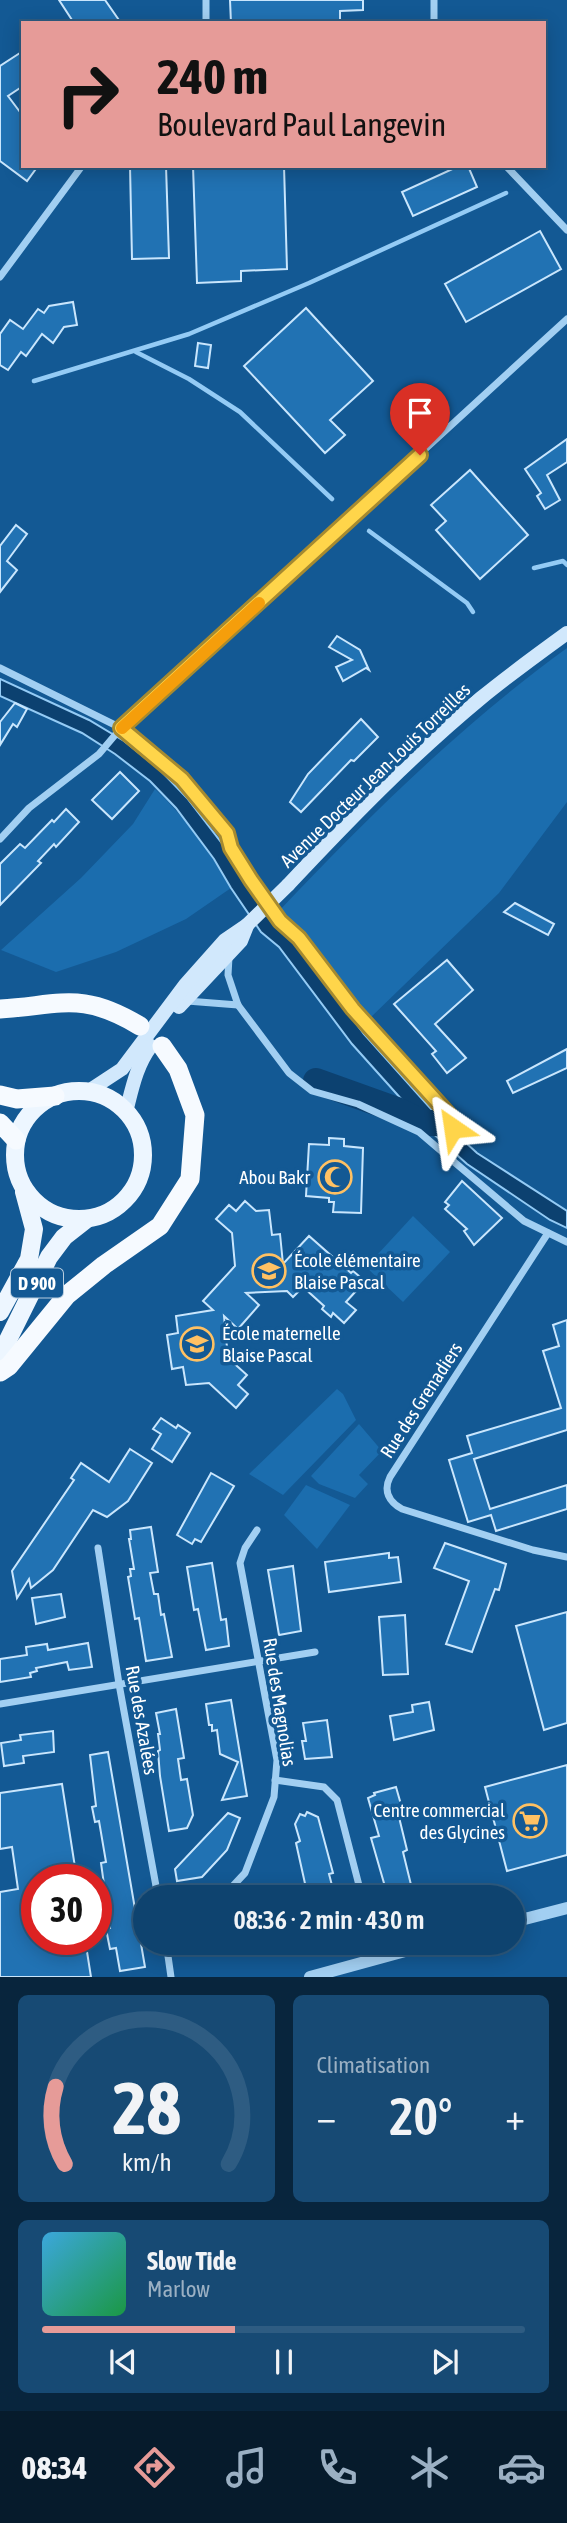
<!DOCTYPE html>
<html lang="fr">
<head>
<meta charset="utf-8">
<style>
  :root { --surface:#0e436f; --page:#174a74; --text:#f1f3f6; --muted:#9bb0c3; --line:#2e5c82; --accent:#e69b98 }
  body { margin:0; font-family:"Asap Condensed",sans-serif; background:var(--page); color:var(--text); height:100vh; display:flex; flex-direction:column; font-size:26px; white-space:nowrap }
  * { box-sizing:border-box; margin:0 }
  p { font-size:23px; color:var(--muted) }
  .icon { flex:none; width:38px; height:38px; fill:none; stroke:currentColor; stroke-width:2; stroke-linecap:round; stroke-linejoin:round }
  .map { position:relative; height:1977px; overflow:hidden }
  .panel { display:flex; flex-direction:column; gap:18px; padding:18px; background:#08253d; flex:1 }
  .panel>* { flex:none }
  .hud { position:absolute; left:21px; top:21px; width:525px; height:147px; border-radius:0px; box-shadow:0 4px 18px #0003,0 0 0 2px var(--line); background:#e69b98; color:#111; overflow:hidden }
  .speed { position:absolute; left:21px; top:1864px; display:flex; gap:14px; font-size:35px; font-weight:700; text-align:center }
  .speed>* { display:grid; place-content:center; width:91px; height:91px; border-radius:50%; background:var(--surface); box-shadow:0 4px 18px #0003,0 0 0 2px var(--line); line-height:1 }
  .speed .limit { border:10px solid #d22; background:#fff; color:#111 }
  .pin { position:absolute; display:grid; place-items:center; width:60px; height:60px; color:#fff; margin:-72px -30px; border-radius:50% 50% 50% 0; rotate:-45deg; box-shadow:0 0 7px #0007 }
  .pin .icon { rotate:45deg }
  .me { position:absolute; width:77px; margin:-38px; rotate:328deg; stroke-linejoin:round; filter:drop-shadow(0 0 5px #0008) }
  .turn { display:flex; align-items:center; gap:24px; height:147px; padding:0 21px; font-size:32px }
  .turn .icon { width:91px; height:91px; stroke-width:2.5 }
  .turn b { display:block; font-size:49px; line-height:60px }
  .big { font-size:52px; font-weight:600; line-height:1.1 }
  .panel .tile { flex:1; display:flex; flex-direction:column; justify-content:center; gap:10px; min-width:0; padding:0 24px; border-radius:10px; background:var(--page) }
  .panel .dial { align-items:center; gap:0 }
  .dial svg { height:182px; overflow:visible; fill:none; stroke:var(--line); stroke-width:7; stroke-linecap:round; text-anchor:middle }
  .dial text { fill:var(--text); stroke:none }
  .song { display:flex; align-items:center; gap:21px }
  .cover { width:84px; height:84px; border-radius:10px; background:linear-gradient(135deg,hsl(200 70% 55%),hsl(140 70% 35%)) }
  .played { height:7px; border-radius:4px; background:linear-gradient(90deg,var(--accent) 40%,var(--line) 40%) }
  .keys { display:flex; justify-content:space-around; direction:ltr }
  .heat { display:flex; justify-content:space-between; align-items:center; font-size:38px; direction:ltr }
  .panel .tiles { flex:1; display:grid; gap:18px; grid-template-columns:1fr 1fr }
  .tile:last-child { grid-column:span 2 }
  .trip { position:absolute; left:133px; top:1885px; width:392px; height:70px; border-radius:35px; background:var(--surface); box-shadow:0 4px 18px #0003,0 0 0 2px var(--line); font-weight:600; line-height:70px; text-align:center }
  .menu { display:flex; height:112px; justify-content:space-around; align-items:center; background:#061b2c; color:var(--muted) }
  .menu .icon { width:49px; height:49px }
  .menu .active { color:var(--accent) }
  .menu b { font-size:32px; color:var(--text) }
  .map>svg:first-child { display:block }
  .green { fill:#1b6dae }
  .water { fill:#0c4170; stroke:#94cbf5; stroke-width:2 }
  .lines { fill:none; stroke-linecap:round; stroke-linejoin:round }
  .stream { stroke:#94cbf5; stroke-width:4.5 }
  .river { stroke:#0c4170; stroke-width:26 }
  .building { fill:#2172b3; stroke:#c9e6fd; stroke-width:2 }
  .minor { stroke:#a2cff2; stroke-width:7 }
  .tertiary { stroke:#a2cff2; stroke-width:12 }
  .secondary { stroke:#d1e8fc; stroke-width:14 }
  .primary { stroke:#edf6ff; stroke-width:18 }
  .trunk { stroke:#f6faff; stroke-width:19 }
  .secondary-bridge { stroke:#d1e8fc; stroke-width:14 }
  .route-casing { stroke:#a68a30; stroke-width:18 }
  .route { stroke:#ffd54a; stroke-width:12 }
  .slow { stroke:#f59e0b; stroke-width:12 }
  .labels { text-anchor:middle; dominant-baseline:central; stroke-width:7; stroke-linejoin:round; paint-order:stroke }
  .shield { fill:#135994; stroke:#b8cddf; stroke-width:2 }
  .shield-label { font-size:18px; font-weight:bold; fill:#fff }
  .street-label { font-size:19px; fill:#fff; stroke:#135994 }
  .poi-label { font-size:19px; fill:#fff; stroke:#135994; text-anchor:end }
</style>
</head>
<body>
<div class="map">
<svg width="567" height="1977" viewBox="0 0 567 1977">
  <rect width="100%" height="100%" fill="#135994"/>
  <g class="green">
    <path d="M567 648V802L499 893 370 1018 304 935 279 911C369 816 461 725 567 648Z"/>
    <path d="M155 789C186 818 210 852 231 888L186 919 116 952 56 972 1 950 81 878 133 824Z"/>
    <polygon points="413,1216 450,1252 403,1302 366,1267"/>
    <polygon points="337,1389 343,1394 356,1420 283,1495 249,1474"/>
    <polygon points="359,1424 382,1451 359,1475 368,1484 355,1498 319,1484 311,1476"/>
    <polygon points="306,1485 350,1505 317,1549 284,1515"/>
  </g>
  <polygon class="water" points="0,679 89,720 124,741 160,770 187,798 227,850 244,881 273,922 291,937 364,1034 440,1119 477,1153 567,1211 567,1228 550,1220 467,1164 429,1130 352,1044 279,947 261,932 231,888 214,859 176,808 150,781 115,754 82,733 0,696"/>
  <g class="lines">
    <g class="stream">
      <polyline points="136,352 189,379 240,412 332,499"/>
      <polyline points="34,381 189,334 309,283 506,193"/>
      <polyline points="369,531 467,603 473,612"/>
      <polyline points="534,568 563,561 567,565"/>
    </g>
    <polyline class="river" points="316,1081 397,1110 424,1123 436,1123"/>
  </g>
  <g class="building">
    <polygon points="59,0 105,0 121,23 74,23"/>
    <polygon points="230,0 363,0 363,10 340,11 340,23 231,23"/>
    <polygon points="23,51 23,86 8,96 23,116 23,166 38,166 27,181 0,161 0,66"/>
    <polygon points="130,166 166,166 169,258 132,259"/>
    <polygon points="193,166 284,166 287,269 241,271 241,281 197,283"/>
    <polygon points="459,166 468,166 477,187 413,216 402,192"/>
    <polygon points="540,231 561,269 466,322 445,284"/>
    <polygon points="73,302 77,325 64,327 53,343 42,334 26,356 21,352 8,370 0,365 0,334 10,320 23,329 38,309 44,313 49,306"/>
    <polygon points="306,308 373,381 330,420 345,435 325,453 244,366"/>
    <polygon points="198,343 211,345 208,368 195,366"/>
    <polygon points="567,439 567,462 547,475 560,500 545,509 537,496 541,493 525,469"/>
    <polygon points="470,470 528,535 480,579 436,530 446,521 431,505"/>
    <polygon points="16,525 27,534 7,561 17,570 0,592 0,546"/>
    <polygon points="337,636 360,650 369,670 366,668 343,681 336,667 352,660 329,647"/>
    <polygon points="15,703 27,709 17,727 13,724 0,745 0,722"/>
    <polygon points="361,719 378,737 354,761 351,760 301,812 290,802 308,774"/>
    <polygon points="120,772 139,791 112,819 92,800"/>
    <polygon points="66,809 79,822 56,847 54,844 38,861 41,863 0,905 0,864 20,844 25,848 52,820 54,822"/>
    <polygon points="515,903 554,924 548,935 504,912"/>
    <polygon points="447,960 473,990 435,1024 466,1058 447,1073 432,1054 436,1051 394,1004"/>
    <polygon points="567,1049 567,1068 513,1093 507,1081"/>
    <polygon points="329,1138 344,1139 344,1146 363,1148 361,1213 333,1212 334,1202 329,1202 329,1198 306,1196 309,1144 329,1145"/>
    <polygon points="462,1181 502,1218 474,1245 464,1231 467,1229 445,1209 449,1205 445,1202"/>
    <polygon points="245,1201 256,1211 269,1210 272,1235 280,1234 283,1264 309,1236 351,1273 353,1271 365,1281 346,1302 356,1310 344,1323 333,1313 331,1317 322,1309 324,1306 303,1287 293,1297 287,1291 246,1293 259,1305 238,1329 224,1316 228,1358 247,1375 238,1385 248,1394 236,1408 209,1383 186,1385 183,1367 172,1369 167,1335 178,1333 176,1316 213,1310 203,1301 235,1266 232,1233 216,1219 229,1205 236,1211"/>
    <polygon points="567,1320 567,1430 474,1459 490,1509 567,1485 567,1509 496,1531 491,1515 468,1522 449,1460 472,1453 467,1436 561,1408 543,1351 559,1346 553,1325"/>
    <polygon points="161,1418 176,1428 178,1425 190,1433 172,1462 152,1449 161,1434 153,1429"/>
    <polygon points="130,1449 152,1463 128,1501 107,1517 93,1510 53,1570 31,1588 29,1579 17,1598 12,1571 74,1480 71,1478 81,1463 109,1482"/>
    <polygon points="211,1473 234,1486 201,1542 195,1539 192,1544 177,1535"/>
    <polygon points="151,1527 158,1572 150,1573 154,1594 158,1594 161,1615 164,1614 172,1657 146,1661 139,1618 135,1619 128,1577 131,1576 130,1569 134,1569 129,1539 131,1539 130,1530"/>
    <polygon points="445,1543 506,1564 499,1590 495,1589 472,1652 446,1644 469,1581 434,1568"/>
    <polygon points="389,1553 389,1558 398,1557 401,1582 329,1592 325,1562"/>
    <polygon points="212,1563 221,1620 226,1619 229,1646 206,1650 198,1609 194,1610 187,1567"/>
    <polygon points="293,1566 301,1631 279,1635 268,1570"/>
    <polygon points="61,1594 65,1617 36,1624 32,1598"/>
    <polygon points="567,1612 567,1723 544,1730 516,1626"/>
    <polygon points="405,1615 408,1674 383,1675 379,1617"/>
    <polygon points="88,1643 92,1667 69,1670 67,1662 36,1668 37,1671 30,1673 31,1677 0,1682 0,1659 27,1655 26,1647 47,1644 48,1650"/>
    <polygon points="231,1700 247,1796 222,1800 238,1762 220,1754 217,1730 212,1731 212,1725 209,1725 206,1704"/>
    <polygon points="429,1702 434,1730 394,1740 390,1716 413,1712 412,1705"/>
    <polygon points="176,1709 184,1758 178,1759 181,1780 187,1779 193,1815 187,1828 169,1831 160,1776 158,1751 160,1750 158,1734 160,1734 156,1713"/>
    <polygon points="327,1720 332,1757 305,1759 302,1741 306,1741 303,1723"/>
    <polygon points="53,1731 54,1752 23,1756 24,1763 4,1766 1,1743 21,1740 20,1735"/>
    <polygon points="108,1752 145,1967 120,1971 116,1948 110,1949 106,1929 110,1928 101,1863 106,1862 99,1821 95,1822 92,1807 96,1806 90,1755"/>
    <polygon points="567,1765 567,1855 507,1871 485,1787"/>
    <polygon points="62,1784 77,1880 37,1880 37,1939 85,1939 91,1977 0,1977 0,1892 18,1889 12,1847 0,1849 0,1793"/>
    <polygon points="396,1787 402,1808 397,1809 407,1850 403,1852 413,1893 388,1897 371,1838 379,1836 368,1798 375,1795 374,1793"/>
    <polygon points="307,1812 318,1817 333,1873 329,1874 335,1897 308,1897 296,1843 300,1841 295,1824 300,1814 305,1816"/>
    <polygon points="228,1813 240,1818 227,1850 202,1877 177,1881 175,1869"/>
  </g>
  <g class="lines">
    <g class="minor">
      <polyline points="206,23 206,0"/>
      <polyline points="434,23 434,0"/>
      <polyline points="506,166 567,230"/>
      <polyline points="0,277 82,166"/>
      <polyline points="0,668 121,728 182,779 227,833 231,848 251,880 280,921 299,938 353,1009 451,1117 453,1161 524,1221 567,1242"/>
      <polyline points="0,839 29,808 99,754 121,728 567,319"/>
      <polyline points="229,957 228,975 238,1005 289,1073 312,1091 358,1104 419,1132 453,1161"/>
      <polyline points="187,1001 238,1005"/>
      <path d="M548 1233 390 1477C383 1491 389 1502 402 1509L533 1550 567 1557"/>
      <polyline points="98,1548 119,1684 158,1897"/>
      <polyline points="0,1704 315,1652"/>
      <polyline points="275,1780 324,1787 337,1800 362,1897"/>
      <polyline points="206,1897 230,1889 245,1873 274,1797 277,1760 240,1563 245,1548 257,1530"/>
      <polyline points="166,1942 171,1977"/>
      <polyline points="373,1942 378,1959"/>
    </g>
    <g class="tertiary">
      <polyline points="513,1922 567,1908"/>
      <polyline points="310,1977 438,1942"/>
    </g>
    <g class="secondary">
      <path d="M288 885C349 820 412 755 481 698 509 675 538 654 567 633"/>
      <polyline points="179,1007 241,941 247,926"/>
      <polyline points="87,1092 122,1069 185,985 225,940 247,925"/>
      <path d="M126 1112C132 1089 136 1066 151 1046"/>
    </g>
    <g class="primary">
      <circle cx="79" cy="1155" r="64"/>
      <polyline points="0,1312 29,1259 34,1229 24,1192"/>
      <polyline points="0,1356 49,1257 64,1237 87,1219"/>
    </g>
    <g class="trunk">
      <path d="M0 1009C62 1005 82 991 140 1026"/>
      <polyline points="0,1095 17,1099 55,1096"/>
      <polyline points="0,1123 16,1140"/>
      <polyline points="0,1372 9,1366 67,1295 104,1265 160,1226 190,1179 195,1115 178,1069 162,1046"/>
    </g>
    <polyline class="secondary-bridge" points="247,925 288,885"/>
  </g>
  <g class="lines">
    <defs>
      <polyline id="route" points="420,455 121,728 182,779 227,833 231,848 251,880 280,921 299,938 353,1009 451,1117 453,1128"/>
    </defs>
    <use href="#route" class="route-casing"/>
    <use href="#route" class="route"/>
    <polyline class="slow" points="122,728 259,603"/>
  </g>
  <defs>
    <symbol id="mosque-ring" viewBox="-11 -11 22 22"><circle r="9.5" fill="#135994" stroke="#ffc163" stroke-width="1.5"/><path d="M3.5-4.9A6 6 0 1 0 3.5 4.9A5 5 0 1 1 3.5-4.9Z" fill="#ffc163"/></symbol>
    <symbol id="school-ring" viewBox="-11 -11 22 22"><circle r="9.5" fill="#135994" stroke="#ffc163" stroke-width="1.5"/><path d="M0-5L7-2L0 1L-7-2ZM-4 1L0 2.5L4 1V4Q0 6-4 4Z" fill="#ffc163"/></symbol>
    <symbol id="supermarket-ring" viewBox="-11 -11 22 22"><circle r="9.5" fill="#135994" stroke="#ffc163" stroke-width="1.5"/><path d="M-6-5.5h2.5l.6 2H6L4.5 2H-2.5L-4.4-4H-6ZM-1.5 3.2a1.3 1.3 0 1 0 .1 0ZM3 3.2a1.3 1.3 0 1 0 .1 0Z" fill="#ffc163"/></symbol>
  </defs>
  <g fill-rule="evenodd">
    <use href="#mosque-ring" x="316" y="1158" width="38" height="38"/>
    <use href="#school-ring" x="250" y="1252" width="38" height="38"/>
    <use href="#school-ring" x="178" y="1325" width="38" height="38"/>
    <use href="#supermarket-ring" x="511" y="1802" width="38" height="38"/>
  </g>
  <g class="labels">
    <rect class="shield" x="11" y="1268.5" width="52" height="29" rx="5"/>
    <g class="shield-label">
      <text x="37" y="1283">D 900</text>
    </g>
    <g class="street-label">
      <text transform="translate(375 775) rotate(-44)">Avenue Docteur Jean-Louis Torreilles</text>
      <text transform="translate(421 1400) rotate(-57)">Rue des Grenadiers</text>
      <text transform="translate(280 1702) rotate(81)">Rue des Magnolias</text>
      <text transform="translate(142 1720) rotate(80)">Rue des Azalées</text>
    </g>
    <g class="poi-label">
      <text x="310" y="1177">Abou Bakr</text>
      <text x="294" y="1260" text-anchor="start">École élémentaire<tspan x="294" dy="22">Blaise Pascal</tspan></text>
      <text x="222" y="1333" text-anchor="start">École maternelle<tspan x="222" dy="22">Blaise Pascal</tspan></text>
      <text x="505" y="1810">Centre commercial<tspan x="505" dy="22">des Glycines</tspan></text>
    </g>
  </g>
</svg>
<div class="speed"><div class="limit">30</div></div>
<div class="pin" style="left:420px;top:455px;background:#d93025"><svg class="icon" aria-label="arrive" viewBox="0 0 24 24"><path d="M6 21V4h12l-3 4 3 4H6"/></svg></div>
<svg class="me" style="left:453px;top:1128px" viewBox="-20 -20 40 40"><path d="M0-17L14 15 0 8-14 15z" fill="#ffd54a" stroke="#fff" stroke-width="4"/></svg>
<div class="trip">08:36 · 2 min · 430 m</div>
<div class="hud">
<div class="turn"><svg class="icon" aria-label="right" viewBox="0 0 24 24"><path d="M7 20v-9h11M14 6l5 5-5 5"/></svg><div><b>240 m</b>Boulevard Paul Langevin</div></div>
</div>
</div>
<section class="panel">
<div class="tiles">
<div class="tile dial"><svg viewBox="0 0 100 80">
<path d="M14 69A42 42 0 1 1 86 69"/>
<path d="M14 69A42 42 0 0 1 10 35" stroke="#e69b98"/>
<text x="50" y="56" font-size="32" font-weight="700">28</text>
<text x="50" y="72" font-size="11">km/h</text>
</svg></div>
<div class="tile"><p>Climatisation</p>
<div class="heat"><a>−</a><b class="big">20°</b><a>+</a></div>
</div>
<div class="tile">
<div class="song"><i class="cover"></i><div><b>Slow Tide</b><p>Marlow</p></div></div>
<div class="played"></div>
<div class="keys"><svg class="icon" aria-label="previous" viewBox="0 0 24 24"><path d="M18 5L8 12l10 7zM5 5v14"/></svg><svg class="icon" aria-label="pause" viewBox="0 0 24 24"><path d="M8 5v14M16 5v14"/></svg><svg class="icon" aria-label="next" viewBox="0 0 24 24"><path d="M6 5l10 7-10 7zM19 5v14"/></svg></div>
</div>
</div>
</section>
<nav class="menu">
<b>08:34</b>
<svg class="icon active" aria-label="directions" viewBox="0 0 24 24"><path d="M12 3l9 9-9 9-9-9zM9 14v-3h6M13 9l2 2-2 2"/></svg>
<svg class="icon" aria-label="music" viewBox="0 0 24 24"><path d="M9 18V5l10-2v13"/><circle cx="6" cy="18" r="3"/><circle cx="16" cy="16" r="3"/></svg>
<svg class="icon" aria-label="phone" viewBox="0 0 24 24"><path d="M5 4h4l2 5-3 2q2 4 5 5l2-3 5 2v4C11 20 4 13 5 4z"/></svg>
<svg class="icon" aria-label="climate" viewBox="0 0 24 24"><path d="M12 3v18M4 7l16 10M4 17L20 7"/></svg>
<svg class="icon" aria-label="car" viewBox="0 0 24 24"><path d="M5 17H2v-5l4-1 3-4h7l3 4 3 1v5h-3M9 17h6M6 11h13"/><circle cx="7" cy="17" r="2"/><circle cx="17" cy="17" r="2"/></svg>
</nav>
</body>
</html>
